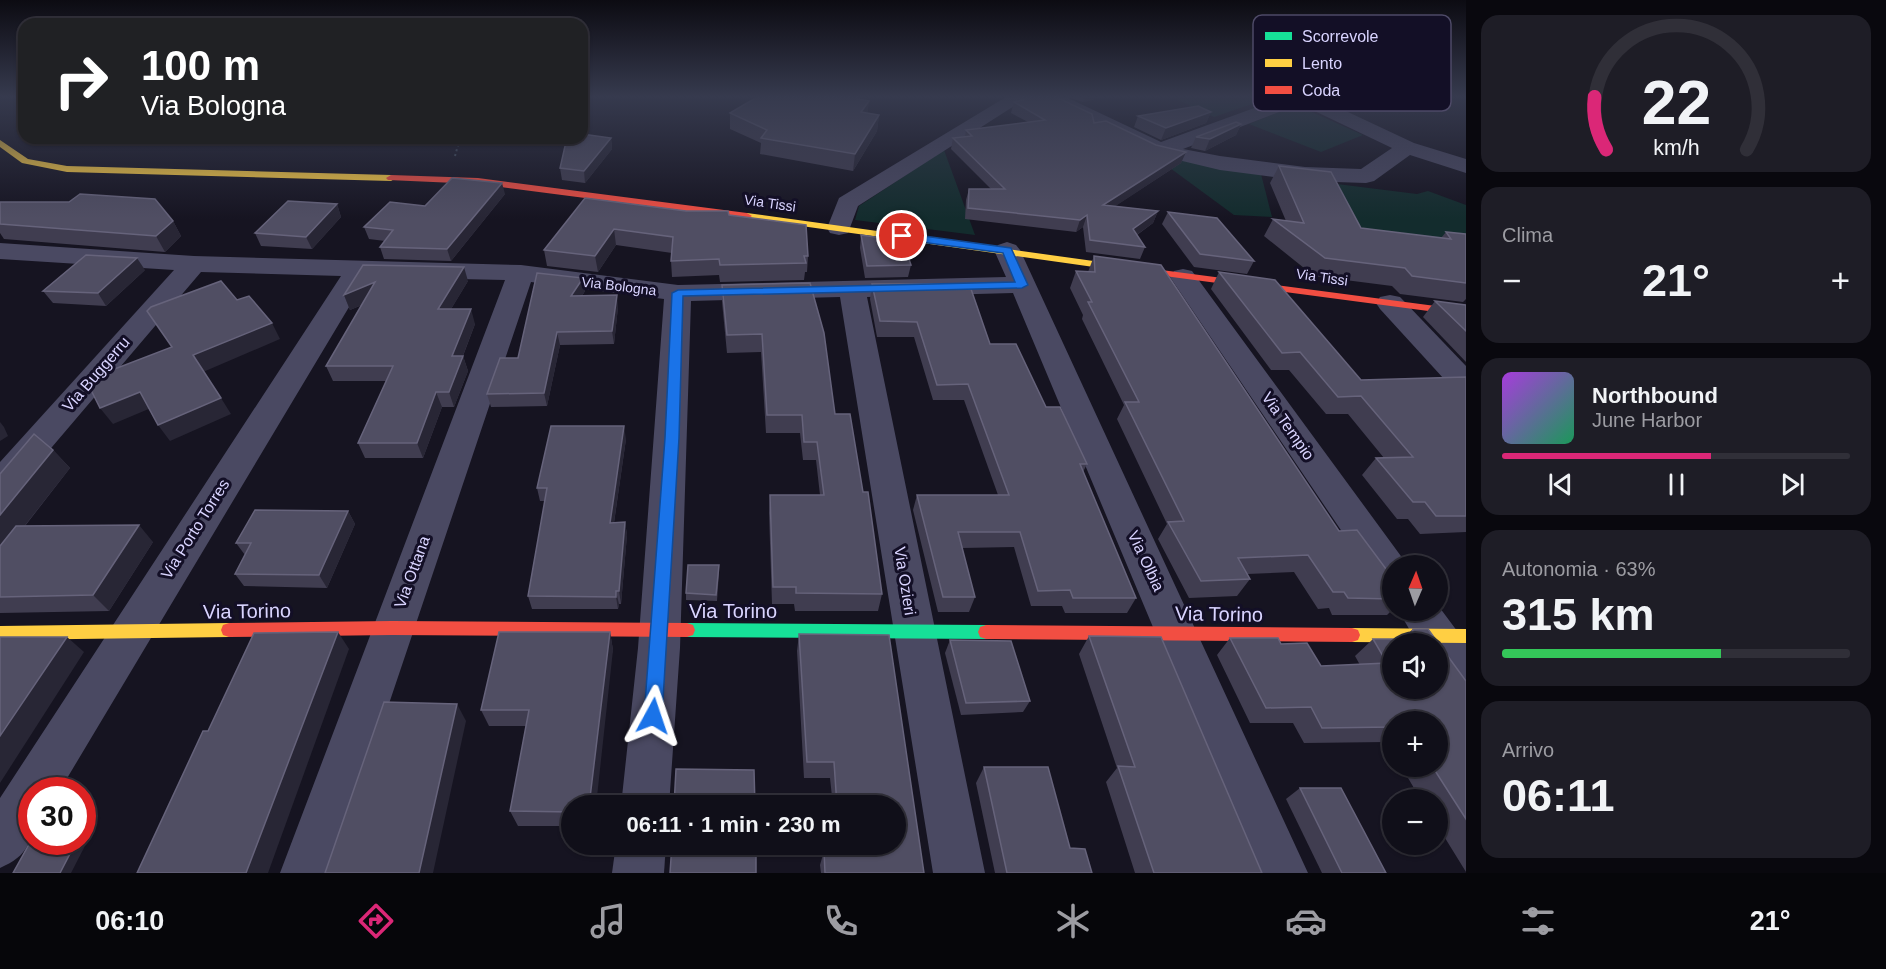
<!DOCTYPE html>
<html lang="it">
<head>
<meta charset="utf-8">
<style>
  :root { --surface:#100f19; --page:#1e1d26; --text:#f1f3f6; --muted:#9c9ca2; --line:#302f38; --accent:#db2777 }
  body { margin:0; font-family:Helvetica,sans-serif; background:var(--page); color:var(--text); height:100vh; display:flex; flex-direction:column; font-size:22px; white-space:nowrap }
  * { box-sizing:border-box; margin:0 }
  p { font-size:20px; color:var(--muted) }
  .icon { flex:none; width:33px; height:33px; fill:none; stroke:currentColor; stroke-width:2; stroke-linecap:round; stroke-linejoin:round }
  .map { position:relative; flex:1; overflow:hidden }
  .details { display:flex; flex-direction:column; gap:15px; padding:15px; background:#09080e; width:420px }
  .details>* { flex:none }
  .banner { position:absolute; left:18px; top:18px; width:570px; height:126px; border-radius:18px; box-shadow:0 2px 4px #0004,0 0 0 2px var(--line); background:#202124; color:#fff; overflow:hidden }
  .needle { width:39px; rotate:2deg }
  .fabs { position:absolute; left:1382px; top:555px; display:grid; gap:12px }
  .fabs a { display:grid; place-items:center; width:66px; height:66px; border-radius:50%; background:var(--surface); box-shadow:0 2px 4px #0004,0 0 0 2px var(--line); font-size:30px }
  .speed { position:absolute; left:18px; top:777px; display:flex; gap:12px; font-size:30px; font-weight:700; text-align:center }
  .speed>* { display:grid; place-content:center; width:78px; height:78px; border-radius:50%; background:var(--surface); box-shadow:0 2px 4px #0004,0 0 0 2px var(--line); line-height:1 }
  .speed .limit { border:9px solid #d22; background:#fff; color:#111 }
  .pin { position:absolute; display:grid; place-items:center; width:51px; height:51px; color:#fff; margin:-26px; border:3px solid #fff; border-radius:50%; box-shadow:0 2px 6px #0007 }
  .me { position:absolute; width:66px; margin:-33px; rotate:5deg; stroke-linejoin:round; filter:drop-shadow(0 0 4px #0008) }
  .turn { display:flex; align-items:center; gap:21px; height:126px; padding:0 24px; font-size:27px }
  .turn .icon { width:78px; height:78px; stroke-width:2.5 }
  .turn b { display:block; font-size:42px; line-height:51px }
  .big { font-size:45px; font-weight:800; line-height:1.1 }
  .details .widget { flex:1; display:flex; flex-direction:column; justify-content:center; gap:9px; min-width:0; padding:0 21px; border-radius:18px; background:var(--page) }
  .details .dial { align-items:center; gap:0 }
  .dial svg { height:156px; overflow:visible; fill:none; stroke:var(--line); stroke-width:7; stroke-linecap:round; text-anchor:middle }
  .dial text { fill:var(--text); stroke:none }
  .song { display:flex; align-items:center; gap:18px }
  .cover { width:72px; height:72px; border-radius:9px; background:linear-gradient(135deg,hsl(280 70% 55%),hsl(150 70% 35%)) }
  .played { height:6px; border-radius:3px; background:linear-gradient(90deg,var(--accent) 60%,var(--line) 60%) }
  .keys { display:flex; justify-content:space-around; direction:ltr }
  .heat { display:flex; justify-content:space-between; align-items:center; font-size:33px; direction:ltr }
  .charge { height:9px; border-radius:4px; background:linear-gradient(90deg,#34c759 63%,var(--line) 0) }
  .trip { position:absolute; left:561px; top:795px; width:345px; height:60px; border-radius:30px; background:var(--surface); box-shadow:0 2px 4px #0004,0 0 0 2px var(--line); font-weight:800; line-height:60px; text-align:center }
  .tab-bar { display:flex; height:96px; justify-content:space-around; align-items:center; background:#06060a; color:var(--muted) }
  .tab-bar .icon { width:42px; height:42px }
  .tab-bar .active { color:var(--accent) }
  .tab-bar b { font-size:27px; color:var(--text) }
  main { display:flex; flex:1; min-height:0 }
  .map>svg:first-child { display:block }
  .green { fill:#132c2d }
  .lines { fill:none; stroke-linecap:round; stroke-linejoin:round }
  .path { stroke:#44505f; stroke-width:2; stroke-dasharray:2 3; stroke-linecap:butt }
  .street { fill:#4a4962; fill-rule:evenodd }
  .fast { fill:#16e098; fill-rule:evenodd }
  .slow { fill:#ffcf43; fill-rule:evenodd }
  .jam { fill:#f24e42; fill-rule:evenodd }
  .wall { fill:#403d50 }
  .shaded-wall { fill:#282635 }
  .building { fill:#504e63; stroke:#66637b; stroke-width:1.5; fill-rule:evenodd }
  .route { fill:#1a73e8; stroke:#114b97; stroke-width:1.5 }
  .labels { text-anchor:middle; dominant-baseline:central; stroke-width:6; stroke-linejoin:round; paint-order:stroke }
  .far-street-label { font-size:14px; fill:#d9d4ff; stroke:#130f26 }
  .street-label { font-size:16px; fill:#d9d4ff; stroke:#130f26 }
  .near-street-label { font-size:20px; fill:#d9d4ff; stroke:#130f26 }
  .key { fill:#130f26; stroke:#4e4a67; stroke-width:1.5 }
  .key-label { font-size:16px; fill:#d9d4ff }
</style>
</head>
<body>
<main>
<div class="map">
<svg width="1466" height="873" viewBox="0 0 1466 873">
  <rect width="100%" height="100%" fill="#161421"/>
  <g class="green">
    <polygon points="1172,97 1272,97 1214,117"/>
    <polygon points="1296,105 1363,135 1321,152 1249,124"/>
    <polygon points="944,150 975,235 855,220 859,206"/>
    <polygon points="1151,154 1261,174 1272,217 1234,215"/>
    <polygon points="1337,184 1417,194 1428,191 1466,205 1466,244 1358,229"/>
  </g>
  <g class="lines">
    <polyline class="path" points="455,156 460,138"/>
    <g class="street">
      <polygon points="1006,97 1028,97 858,206 848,233 839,235 830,233 827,228 839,198"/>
      <path d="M1042 97H1066L1161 142 1284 97H1316L1414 143 1466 159V173L1410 155 1374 181 1366 183 1305 181 1220 170 1153 154 1044 101ZM1300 104 1392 148 1361 169 1305 167 1220 156 1183 149Z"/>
      <path d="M1007 242 1016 245 1020 250 1308 873H1256L1013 293 867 297 985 873H933L840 297 691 301 680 648 669 806H621L638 648 664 299 531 282 332 873H280L505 280 367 277 60 790H32C32 827 39 852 0 868V798L341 276 201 272 12 494 0 498V462L174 270 0 259V243L194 256 521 265 678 285 1006 277 994 250 998 245Z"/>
      <polygon points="1183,269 1192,271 1406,563 1407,566 1392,566 1392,590 1378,585 1170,277 1174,271"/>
      <polygon points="1390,295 1400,297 1466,366 1466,394 1455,391 1380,309 1376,303 1380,297"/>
      <path d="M1437 604 1466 643V698C1437 687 1437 671 1437 644H1418L1398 610H1437Z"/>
      <polygon points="616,844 666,844 664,873 612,873"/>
    </g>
    <polygon class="fast" points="687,623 986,625 992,627 994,632 992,637 986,639 687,637 681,635 679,630 681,625"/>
    <g class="slow">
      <polygon points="0,140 28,159 67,166 391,175 396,178 391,181 67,172 22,163 0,147"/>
      <polygon points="747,213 1108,263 1113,266 1108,269 744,218 742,216"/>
      <polygon points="229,623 235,625 237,630 235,635 229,637 0,640 0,626"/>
      <polygon points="1352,628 1466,629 1466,643 1352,642 1346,640 1344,635 1346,630"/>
    </g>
    <g class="jam">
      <polygon points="391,175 478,178 747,213 752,216 747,219 478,184 388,180 386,178"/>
      <polygon points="1108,263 1466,310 1466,316 1104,268 1104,264"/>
      <polygon points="392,621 687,623 693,625 695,630 693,635 687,637 392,635 229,637 223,635 221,630 223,625 229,623"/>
      <polygon points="986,625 1352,628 1358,630 1360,635 1358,640 1352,642 986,639 980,637 978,632 980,627"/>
    </g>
  </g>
  <g class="wall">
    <polygon points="860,97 860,100 869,101 867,113 879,115 877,131 853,171 760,154 761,143 730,129 730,113"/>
    <polygon points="1019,97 1156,145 1186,152 1181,163 1115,206 1158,211 1153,223 1137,235 1145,247 1140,259 1086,252 1083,227 1076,232 965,219 966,200 969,189 991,189 951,149 953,138 965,137 966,130 1028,122 1011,113 1014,102 1018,101"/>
    <polygon points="1067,97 1103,97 1083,102"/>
    <polygon points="1211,112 1206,123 1161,140 1134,127 1138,116"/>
    <polygon points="1241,124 1236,135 1205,151 1191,148 1196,137"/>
    <polygon points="611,138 612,149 585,183 562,180 560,168"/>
    <polygon points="1279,166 1361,228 1441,238 1446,232 1466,234 1466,299 1463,302 1400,294 1392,286 1314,276 1264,236 1273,219 1286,221 1270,183"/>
    <polygon points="505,194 451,261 384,259 380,247 385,241 369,239 364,227 425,206"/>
    <polygon points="585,198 686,211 729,215 808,256 807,272 805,272 804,280 720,282 719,275 672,277 671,261 672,253 616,245 598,272 547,266 544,250"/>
    <polygon points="0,202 69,202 173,221 181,236 165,252 4,239 0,233"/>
    <polygon points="337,204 341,217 312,249 261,246 255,233"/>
    <polygon points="1168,212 1254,261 1247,274 1194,267 1162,224"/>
    <polygon points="861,235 911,265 908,277 865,278 860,248"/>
    <polygon points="1094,256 1339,531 1392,577 1392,610 1387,615 1332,615 1329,608 1318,609 1294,572 1247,574 1250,579 1237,596 1189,598 1158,539 1167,524 1117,419 1124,405 1082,319 1083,315 1070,288 1076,271 1088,272"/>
    <polygon points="145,270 106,306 53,303 43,291"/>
    <polygon points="1219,272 1361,380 1466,377 1466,532 1420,534 1408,519 1397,519 1362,475 1376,458 1384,458 1348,414 1326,414 1289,370 1271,370 1211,289"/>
    <polygon points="583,278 585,291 582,296 618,307 614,344 560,345 547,406 491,407 487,394"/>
    <polygon points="468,281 451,309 475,324 463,356 468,371 454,407 442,407 423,458 365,458 358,443 386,381 333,381 326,366 362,305 350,310 344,295"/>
    <polygon points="872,284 949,289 990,344 1046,407 1087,464 1083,472 1136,598 1127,613 1065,613 1062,606 1031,606 1014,547 962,548 975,597 969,612 938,612 913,510 917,495 998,495 964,400 933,400 914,337 877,337 870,299"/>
    <polygon points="722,285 835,414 863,492 882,594 878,611 795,611 794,604 772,604 769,513 770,495 820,495 816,460 803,460 800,433 766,433 761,352 727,353 722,302"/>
    <polygon points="1435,301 1466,305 1466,362 1423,317"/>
    <polygon points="626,439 614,523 625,522 627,535 621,604 619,604 618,609 532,609 528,596 545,501 540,501 537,488"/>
    <polygon points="53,450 70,468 25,526 153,542 109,611 0,613 0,474"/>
    <polygon points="348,511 355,524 327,588 244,586 235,574 245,555 236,543"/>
    <polygon points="719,572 717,601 686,600 686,593"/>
    <polygon points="1413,629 1466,681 1466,872 1437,825 1437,800 1421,800 1401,766 1437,766 1437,722 1392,722 1392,752 1386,742 1304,743 1293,723 1250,723 1217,655 1230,638 1281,644 1321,666 1360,665 1355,656 1373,639 1402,639"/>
    <polygon points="610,632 613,650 572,806 572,826 518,826 510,811 526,726 489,726 481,710"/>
    <polygon points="799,634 889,635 924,873 821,873 820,865 824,851 836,851 836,844 896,844 896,806 833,806 830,778 804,778 797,651"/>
    <polygon points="1089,636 1262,873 1135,873 1106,782 1117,768 1079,654"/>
    <polygon points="950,640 1030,701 1023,712 961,715 945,653"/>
    <polygon points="984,767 1070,848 1092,873 995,873 976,783"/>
    <polygon points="1300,788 1386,873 1322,873 1286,799"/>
  </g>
  <g class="shaded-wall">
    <polygon points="1085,97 1103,97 1083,102"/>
    <polygon points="869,101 867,117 861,112"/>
    <polygon points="1211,112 1206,123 1161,140 1166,128"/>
    <polygon points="879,115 877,131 853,171 855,154"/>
    <polygon points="1241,124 1236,135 1205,151 1210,139"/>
    <polygon points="611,138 612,149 585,183 584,171"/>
    <polygon points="1186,152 1181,163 1099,217 1103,205"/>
    <polygon points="502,183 505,194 451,261 447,249"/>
    <polygon points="337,204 341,217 312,249 306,237"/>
    <polygon points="1158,211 1153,223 1128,241 1133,229"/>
    <polygon points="1087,215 1083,227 1076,232 1080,220"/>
    <polygon points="173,221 181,236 165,252 156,236"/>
    <polygon points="614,229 616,245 598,272 595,256"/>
    <polygon points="137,258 145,270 106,306 98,293"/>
    <polygon points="464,267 468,281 442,324 438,309"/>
    <polygon points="583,278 585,291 574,309 571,296"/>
    <polygon points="375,282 380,297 350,310 344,295"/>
    <polygon points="617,295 618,307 614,344 612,331"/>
    <polygon points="471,309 475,324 457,371 452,356"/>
    <polygon points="272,323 280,339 203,372 193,355"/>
    <polygon points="557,332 560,345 547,406 544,393"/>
    <polygon points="463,356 468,371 454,407 449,392"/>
    <polygon points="140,392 151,408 113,424 100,408"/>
    <polygon points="436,392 442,407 423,458 417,443"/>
    <polygon points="221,398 231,414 170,441 158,425"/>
    <polygon points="0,422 4,427 8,436 0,441"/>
    <polygon points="624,426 626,439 612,536 610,523"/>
    <polygon points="53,450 70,468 8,547 0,550 0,515"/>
    <polygon points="348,511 355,524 327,588 319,575"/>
    <polygon points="625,522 627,535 621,604 619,591"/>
    <polygon points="139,525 153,542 109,611 93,595"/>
    <polygon points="616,591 619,604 618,609 616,597"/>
    <polygon points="338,632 349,649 268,873 246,873"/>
    <polygon points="610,632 613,650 596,806 589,806"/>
    <polygon points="67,637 84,652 0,783 0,736"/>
    <polygon points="457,704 466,721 433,873 419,873"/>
    <polygon points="82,836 88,840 71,873 60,873 76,842 82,842"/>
  </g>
  <g class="building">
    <polygon points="757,97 860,97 858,99 869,101 861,112 879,115 855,154 761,138 767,130 730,113"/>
    <polygon points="1019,97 1056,97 1092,114 1094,123 1106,121 1156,145 1186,152 1103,205 1158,211 1133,229 1145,247 1090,240 1087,215 1080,220 968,208 969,189 1005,189 953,138 972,136 966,130 1045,120 1014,102 1023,100"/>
    <polygon points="1198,106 1211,112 1166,128 1138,116"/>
    <polygon points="1236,122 1241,124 1210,139 1196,137"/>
    <polygon points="582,134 611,138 584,171 560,168 565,146 572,138 582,138"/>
    <polygon points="1279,166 1331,172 1361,228 1451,239 1446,232 1466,234 1466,283 1412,276 1405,268 1325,258 1273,219 1304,223"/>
    <polygon points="452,178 502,183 447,249 380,247 393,230 364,227 390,202 425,206"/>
    <polygon points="80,194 155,199 173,221 156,236 0,224 0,202 69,202"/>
    <polygon points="585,198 686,211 728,211 729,215 806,225 808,256 804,256 806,263 720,265 719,259 671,261 673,237 614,229 595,256 544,250"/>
    <polygon points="288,201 337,204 306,237 255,233"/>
    <polygon points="1168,212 1217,218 1254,261 1200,254"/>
    <polygon points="861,235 903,241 911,265 867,266"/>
    <polygon points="86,255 137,258 98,293 43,291"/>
    <polygon points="1094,256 1161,265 1339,531 1357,530 1392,577 1392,599 1348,598 1344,592 1333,592 1308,555 1238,558 1250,579 1201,581 1168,522 1184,521 1125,402 1139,402 1088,302 1092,302 1076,271 1095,272"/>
    <polygon points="363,265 464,267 438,309 471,309 452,356 463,356 449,392 436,392 417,443 358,443 393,366 326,366 375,282 344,295"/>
    <polygon points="1219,272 1275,280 1361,380 1466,377 1466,516 1436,516 1425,502 1413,502 1376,458 1413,457 1361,396 1338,397 1300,352 1282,353"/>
    <polygon points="537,273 583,278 571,296 617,295 612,331 557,332 544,393 487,394 500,358 518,358"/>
    <polygon points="221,281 237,300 249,296 272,323 193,355 221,398 158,425 140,392 100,408 86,380 172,347 147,311 151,307"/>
    <polygon points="810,283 824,333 835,414 850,414 863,492 868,492 882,594 796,593 796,587 773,587 770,495 824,495 817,442 804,442 802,415 767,415 762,334 727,335 722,285"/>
    <polygon points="872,284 947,284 949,289 971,289 990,344 1016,344 1046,407 1060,407 1087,464 1080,464 1136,598 1073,598 1070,590 1038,591 1020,532 958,532 975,597 943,597 917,495 1009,495 968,384 937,385 917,322 880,321"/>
    <polygon points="1435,301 1466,305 1466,331"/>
    <polygon points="551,426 624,426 610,523 625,522 619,591 616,591 616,597 528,596 547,488 537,488"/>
    <polygon points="34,434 53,450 0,515 0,474"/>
    <polygon points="255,510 348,511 319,575 235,574 251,543 236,543"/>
    <polygon points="139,525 93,595 0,597 0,546 16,526"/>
    <polygon points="688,565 719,565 716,595 686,593"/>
    <path d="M1413 629H1428L1466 681V819L1432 766H1437V722H1392V727L1322 728 1311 707 1266 708 1230 638H1278L1281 644 1307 643 1321 666 1387 663 1373 639H1411ZM1392 644H1437V688H1392Z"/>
    <polygon points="338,632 246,873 137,873 203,731 208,731 254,633"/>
    <polygon points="499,632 610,632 589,806 572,806 572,812 510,811 529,710 481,710"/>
    <polygon points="799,634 889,635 924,873 825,873 824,851 841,851 841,844 896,844 896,806 837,806 834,762 807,762"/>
    <polygon points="1089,636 1161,637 1262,873 1154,873 1118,766 1135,767"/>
    <polygon points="0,637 67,637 0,736"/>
    <polygon points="950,640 1011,641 1030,701 966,703"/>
    <polygon points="384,702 457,704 419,873 325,873"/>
    <polygon points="984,767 1048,767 1070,848 1085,849 1092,873 1007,873"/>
    <polygon points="676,769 754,770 755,806 674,806"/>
    <polygon points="1300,788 1341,788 1386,873 1342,873"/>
    <polygon points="32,839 32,842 76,842 60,873 13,873"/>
    <polygon points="672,844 756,844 756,873 670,873"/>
  </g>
  <linearGradient id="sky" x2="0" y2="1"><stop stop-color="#0c0b12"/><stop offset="0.44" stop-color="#363a4e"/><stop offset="1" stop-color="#363a4e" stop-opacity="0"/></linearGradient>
  <rect width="1466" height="219" fill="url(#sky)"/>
  <polygon class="route" points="902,233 1011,248 1028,285 1022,288 683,296 679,438 662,716 659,722 653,724 646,722 644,716 665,438 672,293 678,290 1015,282 1003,253 898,239 897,236"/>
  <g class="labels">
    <g class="far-street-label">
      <text transform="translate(770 203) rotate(8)">Via Tissi</text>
      <text transform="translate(1322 277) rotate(8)">Via Tissi</text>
      <text transform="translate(619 286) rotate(7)">Via Bologna</text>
    </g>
    <g class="street-label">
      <text transform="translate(96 374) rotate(-49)">Via Buggerru</text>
      <text transform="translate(1288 426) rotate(55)">Via Tempio</text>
      <text transform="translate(195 529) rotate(-58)">Via Porto Torres</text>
      <text transform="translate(1146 561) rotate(65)">Via Olbia</text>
      <text transform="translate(412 572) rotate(-70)">Via Ottana</text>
      <text transform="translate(905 581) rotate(81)">Via Ozieri</text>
    </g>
    <g class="near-street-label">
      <text transform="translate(247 611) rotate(-1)">Via Torino</text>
      <text x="733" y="611">Via Torino</text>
      <text transform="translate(1219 614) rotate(1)">Via Torino</text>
    </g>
  </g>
  <rect x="1253" y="15" width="198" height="96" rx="9" class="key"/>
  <rect x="1265" y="32" width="27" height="8" fill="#16e098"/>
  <rect x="1265" y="59" width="27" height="8" fill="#ffcf43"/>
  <rect x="1265" y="86" width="27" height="8" fill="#f24e42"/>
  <g class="key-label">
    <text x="1302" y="42">Scorrevole</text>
    <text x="1302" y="69">Lento</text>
    <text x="1302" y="96">Coda</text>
  </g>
</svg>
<div class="fabs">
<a><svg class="needle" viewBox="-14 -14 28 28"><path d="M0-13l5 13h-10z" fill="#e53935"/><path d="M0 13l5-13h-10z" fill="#9c9ca2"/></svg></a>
<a><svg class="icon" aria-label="sound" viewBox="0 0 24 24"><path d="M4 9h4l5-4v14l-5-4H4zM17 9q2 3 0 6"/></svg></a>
<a>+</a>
<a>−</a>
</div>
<div class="speed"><div class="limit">30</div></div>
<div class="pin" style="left:902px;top:236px;background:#d93025"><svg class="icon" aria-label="arrive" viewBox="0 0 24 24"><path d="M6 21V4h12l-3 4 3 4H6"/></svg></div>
<svg class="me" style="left:653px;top:716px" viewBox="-20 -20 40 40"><path d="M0-17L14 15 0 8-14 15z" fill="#1a73e8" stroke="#fff" stroke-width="4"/></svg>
<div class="trip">06:11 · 1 min · 230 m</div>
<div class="banner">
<div class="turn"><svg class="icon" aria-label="right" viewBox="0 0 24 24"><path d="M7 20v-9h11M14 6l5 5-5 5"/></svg><div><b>100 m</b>Via Bologna</div></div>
</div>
</div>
<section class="details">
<div class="widget dial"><svg viewBox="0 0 100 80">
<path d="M14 69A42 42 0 1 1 86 69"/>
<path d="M14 69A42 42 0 0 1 8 42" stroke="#db2777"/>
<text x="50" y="56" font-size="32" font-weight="700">22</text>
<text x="50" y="72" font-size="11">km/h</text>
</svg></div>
<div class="widget"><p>Clima</p>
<div class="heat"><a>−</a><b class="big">21°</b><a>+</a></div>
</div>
<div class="widget">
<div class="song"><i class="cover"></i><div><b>Northbound</b><p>June Harbor</p></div></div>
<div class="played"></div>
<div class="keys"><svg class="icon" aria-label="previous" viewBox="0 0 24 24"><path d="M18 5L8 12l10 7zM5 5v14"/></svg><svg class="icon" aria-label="pause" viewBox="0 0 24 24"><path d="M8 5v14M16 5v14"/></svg><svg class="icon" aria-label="next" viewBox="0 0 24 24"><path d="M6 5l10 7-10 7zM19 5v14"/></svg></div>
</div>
<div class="widget"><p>Autonomia · 63%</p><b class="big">315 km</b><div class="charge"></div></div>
<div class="widget"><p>Arrivo</p><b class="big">06:11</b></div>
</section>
</main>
<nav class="tab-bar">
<b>06:10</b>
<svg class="icon active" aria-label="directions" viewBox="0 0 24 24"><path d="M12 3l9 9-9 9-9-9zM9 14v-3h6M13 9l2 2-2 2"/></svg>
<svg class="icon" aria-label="music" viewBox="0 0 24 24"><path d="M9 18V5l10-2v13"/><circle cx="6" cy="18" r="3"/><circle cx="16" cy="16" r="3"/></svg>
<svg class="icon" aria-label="phone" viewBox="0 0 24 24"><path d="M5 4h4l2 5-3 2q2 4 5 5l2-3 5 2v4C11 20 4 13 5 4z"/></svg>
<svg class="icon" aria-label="climate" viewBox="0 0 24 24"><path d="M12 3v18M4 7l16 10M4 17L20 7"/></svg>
<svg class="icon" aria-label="car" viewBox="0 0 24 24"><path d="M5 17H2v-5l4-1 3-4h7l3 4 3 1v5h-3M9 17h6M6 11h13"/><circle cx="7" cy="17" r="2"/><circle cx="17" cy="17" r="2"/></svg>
<svg class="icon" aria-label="filters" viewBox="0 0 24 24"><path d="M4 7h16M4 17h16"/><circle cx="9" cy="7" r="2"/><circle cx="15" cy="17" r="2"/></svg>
<b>21°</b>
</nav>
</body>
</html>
